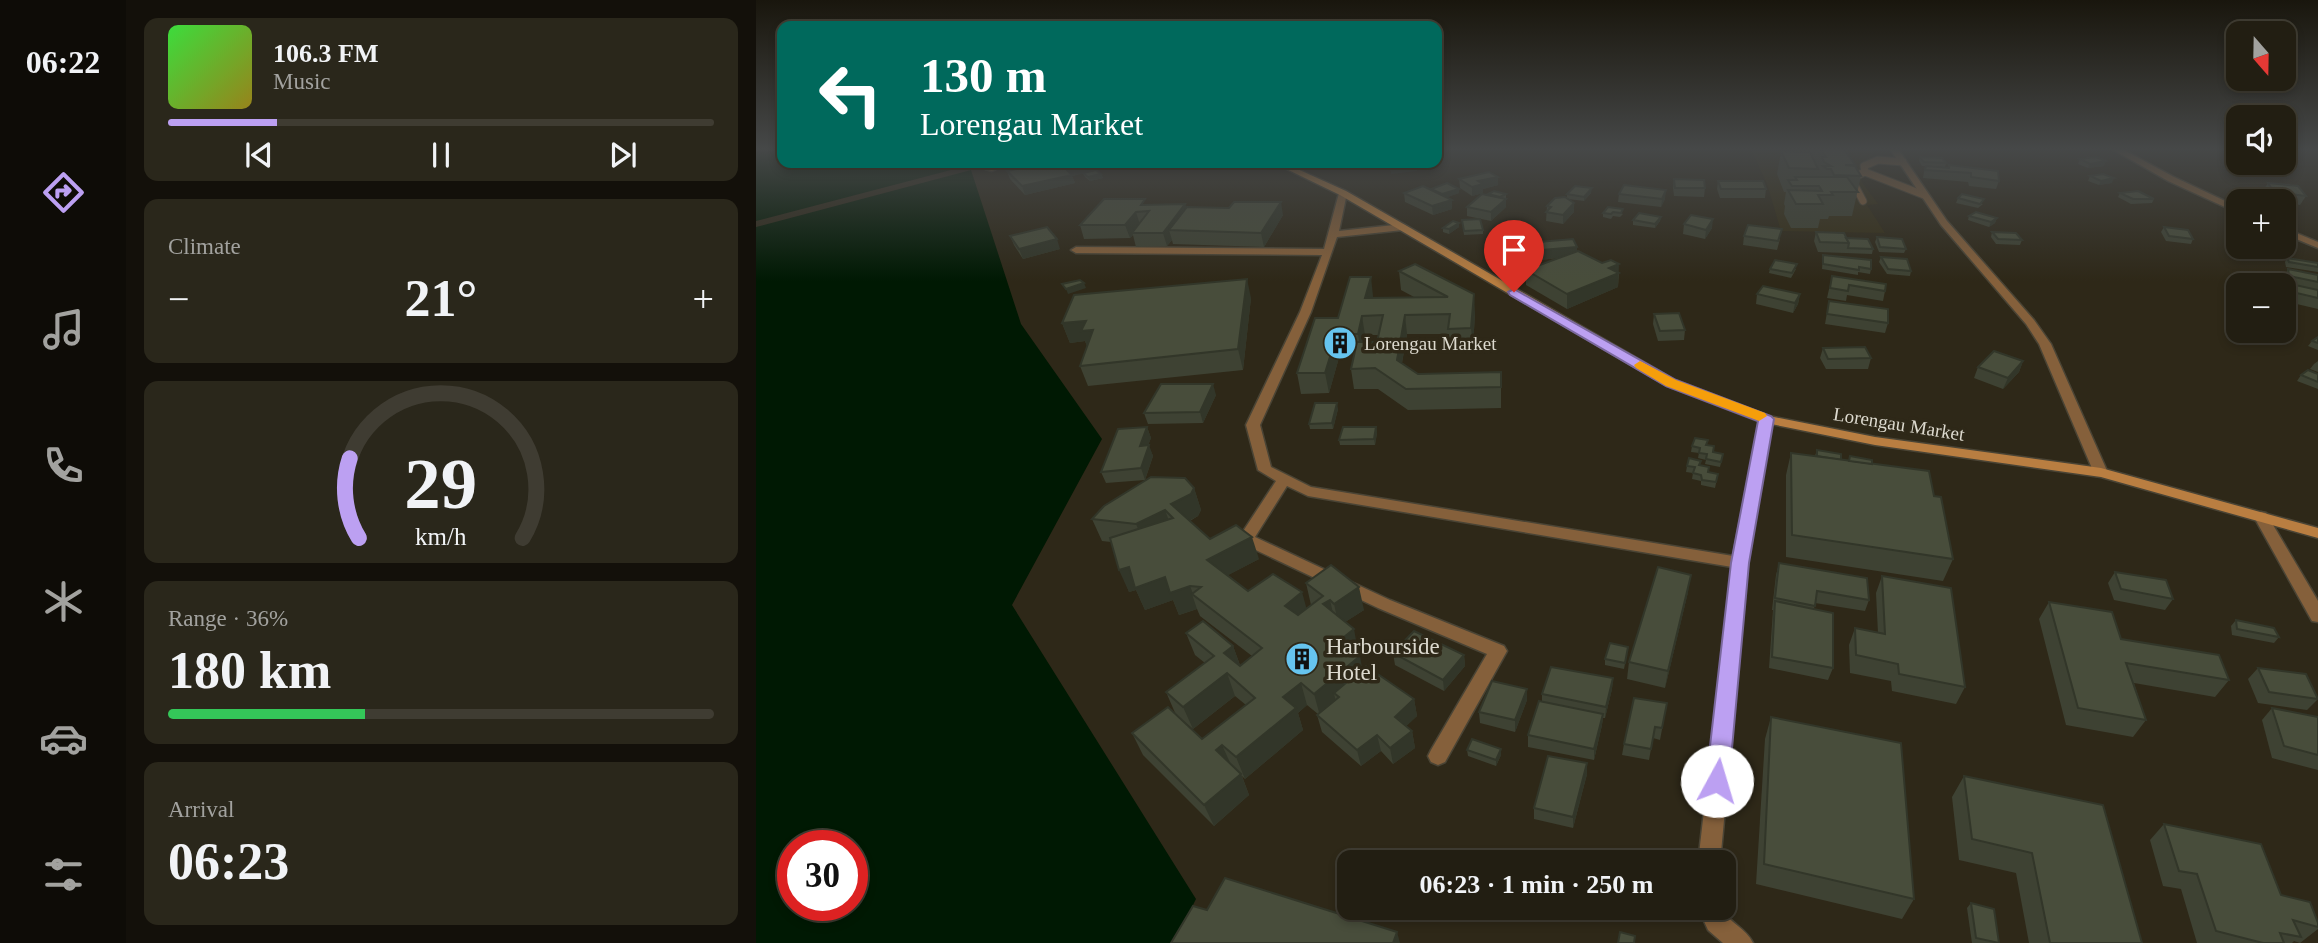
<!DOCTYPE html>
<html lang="en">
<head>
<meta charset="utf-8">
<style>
  :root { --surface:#221e12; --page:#2a271b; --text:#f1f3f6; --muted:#a2a29f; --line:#3f3c32; --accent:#bca0f2 }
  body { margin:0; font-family:Georgia,serif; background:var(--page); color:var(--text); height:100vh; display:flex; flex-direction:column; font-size:26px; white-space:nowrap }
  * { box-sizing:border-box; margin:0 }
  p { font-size:23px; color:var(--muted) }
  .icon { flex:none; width:38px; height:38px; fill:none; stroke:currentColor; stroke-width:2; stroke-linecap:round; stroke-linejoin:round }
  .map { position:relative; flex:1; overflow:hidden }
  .side { display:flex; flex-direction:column; gap:18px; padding:18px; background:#13100a; width:630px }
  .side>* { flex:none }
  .banner { position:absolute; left:21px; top:21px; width:665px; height:147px; border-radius:14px; box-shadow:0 4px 10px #0003,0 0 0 2px var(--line); background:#00695c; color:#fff; overflow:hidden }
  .needle { width:46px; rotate:160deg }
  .tools { position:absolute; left:1470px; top:21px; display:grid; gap:14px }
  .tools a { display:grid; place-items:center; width:70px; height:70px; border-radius:14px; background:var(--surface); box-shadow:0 4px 10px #0003,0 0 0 2px var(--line); font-size:35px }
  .speed { position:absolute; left:21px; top:830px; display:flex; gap:14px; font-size:35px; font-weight:700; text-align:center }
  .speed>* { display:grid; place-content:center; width:91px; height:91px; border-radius:50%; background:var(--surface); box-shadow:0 4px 10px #0003,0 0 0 2px var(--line); line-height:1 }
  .speed .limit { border:10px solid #d22; background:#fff; color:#111 }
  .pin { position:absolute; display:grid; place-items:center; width:60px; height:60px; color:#fff; margin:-72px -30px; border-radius:50% 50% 50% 0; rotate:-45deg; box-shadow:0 0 7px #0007 }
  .pin .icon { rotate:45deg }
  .me { position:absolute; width:77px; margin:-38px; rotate:6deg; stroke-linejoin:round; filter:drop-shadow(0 0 5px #0008) }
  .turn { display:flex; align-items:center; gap:24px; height:147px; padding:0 28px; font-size:32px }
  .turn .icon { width:91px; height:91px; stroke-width:2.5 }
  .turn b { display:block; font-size:49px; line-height:60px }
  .big { font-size:52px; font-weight:600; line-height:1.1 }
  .side .widget { flex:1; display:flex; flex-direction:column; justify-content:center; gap:10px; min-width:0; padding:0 24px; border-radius:14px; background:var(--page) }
  .side .dial { align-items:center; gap:0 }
  .dial svg { height:182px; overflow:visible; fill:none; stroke:var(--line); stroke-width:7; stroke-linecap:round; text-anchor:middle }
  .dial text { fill:var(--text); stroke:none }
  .song { display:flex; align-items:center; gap:21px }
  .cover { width:84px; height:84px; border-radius:10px; background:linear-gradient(135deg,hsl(120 70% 55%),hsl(50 70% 35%)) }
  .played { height:7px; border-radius:4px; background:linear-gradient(90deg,var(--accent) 20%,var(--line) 20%) }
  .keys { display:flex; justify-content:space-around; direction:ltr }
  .heat { display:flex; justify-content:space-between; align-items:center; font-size:38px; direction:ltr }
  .charge { height:10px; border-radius:5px; background:linear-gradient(90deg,#34c759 36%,var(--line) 0) }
  .trip { position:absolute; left:581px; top:850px; width:399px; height:70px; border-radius:14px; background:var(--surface); box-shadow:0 4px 10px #0003,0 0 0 2px var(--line); font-weight:600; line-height:70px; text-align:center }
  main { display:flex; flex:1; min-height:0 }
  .menu { display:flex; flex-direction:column; width:126px; justify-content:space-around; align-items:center; background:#0e0c07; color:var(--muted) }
  .menu .icon { width:49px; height:49px }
  .menu .selected { color:var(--accent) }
  .menu b { font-size:32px; color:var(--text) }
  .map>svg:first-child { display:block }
  .built { fill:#352e16 }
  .water { fill:#001903; fill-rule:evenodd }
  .pier { fill:#2e2818 }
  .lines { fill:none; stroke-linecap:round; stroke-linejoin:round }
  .service-casing { stroke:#4a4435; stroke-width:9 }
  .minor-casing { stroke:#4a4435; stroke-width:3 }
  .secondary-casing { stroke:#4a4435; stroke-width:3 }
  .service { stroke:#85603b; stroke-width:7 }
  .minor { fill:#85603b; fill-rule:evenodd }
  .secondary { fill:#b97e41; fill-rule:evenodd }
  .wall { fill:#3e4233; fill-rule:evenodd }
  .shaded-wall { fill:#323629 }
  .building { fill:#484d3b; stroke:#323629; stroke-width:2 }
  .route { fill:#bca0f2; stroke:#7a689d; stroke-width:2 }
  .slow { fill:#f59e0b }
  .labels { text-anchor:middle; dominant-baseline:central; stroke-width:7; stroke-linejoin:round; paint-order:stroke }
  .poi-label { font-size:19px; fill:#dcd9ce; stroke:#2e2818; text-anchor:start }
  .street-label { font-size:19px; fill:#dcd9ce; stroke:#2e2818 }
  .near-poi-label { font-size:23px; fill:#dcd9ce; stroke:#2e2818; text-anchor:start }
</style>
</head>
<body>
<main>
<nav class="menu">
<b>06:22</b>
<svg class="icon selected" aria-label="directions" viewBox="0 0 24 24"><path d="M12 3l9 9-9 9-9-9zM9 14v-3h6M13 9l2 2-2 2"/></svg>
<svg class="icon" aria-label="music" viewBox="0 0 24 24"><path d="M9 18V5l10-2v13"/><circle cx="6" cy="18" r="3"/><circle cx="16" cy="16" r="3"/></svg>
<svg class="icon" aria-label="phone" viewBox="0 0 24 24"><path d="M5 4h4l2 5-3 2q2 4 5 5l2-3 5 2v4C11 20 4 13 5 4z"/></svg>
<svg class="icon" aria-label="climate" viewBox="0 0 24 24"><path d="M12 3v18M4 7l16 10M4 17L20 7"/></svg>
<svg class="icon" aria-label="car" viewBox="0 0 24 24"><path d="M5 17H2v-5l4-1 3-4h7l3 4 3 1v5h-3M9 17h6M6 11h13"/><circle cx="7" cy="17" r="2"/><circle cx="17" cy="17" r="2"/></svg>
<svg class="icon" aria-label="filters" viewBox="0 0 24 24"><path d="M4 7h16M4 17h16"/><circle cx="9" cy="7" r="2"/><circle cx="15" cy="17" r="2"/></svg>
</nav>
<section class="side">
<div class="widget">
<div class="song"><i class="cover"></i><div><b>106.3 FM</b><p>Music</p></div></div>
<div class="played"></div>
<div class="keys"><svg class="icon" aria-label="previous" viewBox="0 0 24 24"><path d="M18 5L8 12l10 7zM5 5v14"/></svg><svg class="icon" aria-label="pause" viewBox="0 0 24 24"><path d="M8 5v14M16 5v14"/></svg><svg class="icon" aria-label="next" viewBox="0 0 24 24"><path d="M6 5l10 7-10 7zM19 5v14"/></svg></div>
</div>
<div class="widget"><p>Climate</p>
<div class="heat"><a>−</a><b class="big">21°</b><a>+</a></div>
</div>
<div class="widget dial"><svg viewBox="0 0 100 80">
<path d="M14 69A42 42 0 1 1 86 69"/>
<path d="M14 69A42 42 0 0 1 10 34" stroke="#bca0f2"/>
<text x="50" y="56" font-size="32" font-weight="700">29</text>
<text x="50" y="72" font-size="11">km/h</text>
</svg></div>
<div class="widget"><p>Range · 36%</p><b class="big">180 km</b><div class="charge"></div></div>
<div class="widget"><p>Arrival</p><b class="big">06:23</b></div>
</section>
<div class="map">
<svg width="1562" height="943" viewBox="0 0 1562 943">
  <rect width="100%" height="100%" fill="#2e2818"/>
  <polygon class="built" points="995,149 1118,149 1113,167 1105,181 1122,204 1111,205 1129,233 1025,231 1011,184"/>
  <path class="water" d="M0 149H26V163H216L214 164 215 170 265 324 346 439 256 605 440 899 418 943H0ZM37 845H96V905H37Z"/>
  <polygon class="pier" points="214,165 215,170 0,227 0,221"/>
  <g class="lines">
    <defs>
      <g id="service">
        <polyline points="1109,172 1108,166 1122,160 1147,162"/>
        <polyline points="1107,201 1095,178 1109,172 1168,195"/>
      </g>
      <g id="minor">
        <polygon points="1134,149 1142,149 1191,221 1278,320 1295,344 1352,473 1350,476 1340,476 1338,473 1283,344 1270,324 1185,225"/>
        <polygon points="1356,149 1366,149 1418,177 1482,207 1482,213 1412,181"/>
        <polygon points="242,163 253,163 236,171 229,169"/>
        <polygon points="587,190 591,193 583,231 647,224 652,227 647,230 581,237 555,312 504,425 515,467 555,487 977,556 1004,419 1010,415 1016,419 992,563 964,863 942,863 976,567 552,496 531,486 499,537 634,600 748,646 751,651 689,762 682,765 675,762 672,756 675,750 731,654 622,608 485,543 482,539 520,481 502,470 490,425 544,312 566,255 320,253 315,250 320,247 568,249 583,193"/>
        <polygon points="1528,228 1562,242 1562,248 1528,234"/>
        <polygon points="1505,512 1510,513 1562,601 1562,622 1556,621 1498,517"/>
        <path d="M942 908H965C973 923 990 928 997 943H967L952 930Z"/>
      </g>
      <polygon id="secondary" points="518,163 528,163 590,191 919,380 1013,416 1119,437 1345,468 1562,528 1562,538 1345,477 1119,445 1005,422 911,386 584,195"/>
    </defs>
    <use href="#service" class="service-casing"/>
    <use href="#minor" class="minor-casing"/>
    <use href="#secondary" class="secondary-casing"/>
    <use href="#service" class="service"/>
    <use href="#minor" class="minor"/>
    <use href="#secondary" class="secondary"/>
  </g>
  <g class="wall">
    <polygon points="1023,149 1093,149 1092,155 1105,176 1096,216 1073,216 1072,219 1064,219 1062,228 1035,228 1028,214 1029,206 1028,204 1030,192 1028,192 1021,174 1025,152"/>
    <polygon points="1164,157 1190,163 1189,167 1177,166 1192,168 1193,165 1243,181 1240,189 1213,186 1212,182 1167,178 1169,166 1166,166 1163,161"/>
    <polygon points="1324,159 1348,166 1332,168 1322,164"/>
    <polygon points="257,163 331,163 334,171 345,174 347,178 334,181 329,177 327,173 316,176 319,183 269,195 254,179 251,171 263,168 259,168"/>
    <polygon points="1334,176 1356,183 1343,185 1332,181"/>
    <polygon points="703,179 742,185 727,189 727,193 716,196 704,188"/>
    <polygon points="918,179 949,188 948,197 918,196 917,188"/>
    <polygon points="962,181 1010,189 1009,198 964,198 961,189"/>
    <polygon points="1512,183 1550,196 1544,205 1528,203 1528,201 1513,201 1507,191"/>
    <polygon points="675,189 703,189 703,193 691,197 696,209 677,215 649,202 648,193 675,190"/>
    <polygon points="835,193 828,201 812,199 818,212 807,224 790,221 791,206 811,199 811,194"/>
    <polygon points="1364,193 1398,199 1396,203 1375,204 1362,197"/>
    <polygon points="732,194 750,194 750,207 735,221 711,216 711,207 732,195"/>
    <polygon points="863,194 909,199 905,207 862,202"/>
    <polygon points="1202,198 1227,204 1222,208 1200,203"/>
    <polygon points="429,204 430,209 527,215 508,247 417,244 416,240 411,246 380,247 377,235 374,238 328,239 324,225 391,205"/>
    <polygon points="852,207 867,214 864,217 857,216 855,219 847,217 847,213"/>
    <polygon points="1213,216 1241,218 1239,223 1233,227 1212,220"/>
    <polygon points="905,217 904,221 899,228 877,225 877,220"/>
    <polygon points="706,220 727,230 727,234 708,235"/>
    <polygon points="703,223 703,227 693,234 687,232 687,228"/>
    <polygon points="928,224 956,228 949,239 927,234"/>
    <polygon points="1408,227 1437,239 1435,244 1410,241 1405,232"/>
    <polygon points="1060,232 1090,238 1117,249 1116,254 1062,252 1058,241"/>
    <polygon points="1236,232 1266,240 1264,245 1240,244 1235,237"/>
    <polygon points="254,236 304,249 267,259 258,245"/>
    <polygon points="988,236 1024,239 1021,250 987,245"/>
    <polygon points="1121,237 1150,249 1148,253 1123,252 1119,242"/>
    <polygon points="770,243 821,251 863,273 862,287 811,309 770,285 770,270 802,258 774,261 770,253"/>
    <polygon points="1505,247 1528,247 1530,248 1527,253 1506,249"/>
    <polygon points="1067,255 1115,269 1114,274 1102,272 1102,275 1066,269"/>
    <polygon points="1125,257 1155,271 1154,276 1131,274 1123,262"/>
    <polygon points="1531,258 1562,263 1562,272 1530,267 1529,262"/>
    <path d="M659 264 719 313 717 348 694 349 693 334H651L646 363 662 374 745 372V408L652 410 622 389H598L595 369 598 354H584L573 393 545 394 541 373 617 296V298L658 297 645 290 643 271ZM609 335H623L621 342H608Z"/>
    <polygon points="1014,269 1040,269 1035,278 1013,273"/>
    <polygon points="1532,269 1562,275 1562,309 1528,301 1528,285 1523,285 1525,282 1527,282 1527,279"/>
    <polygon points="1076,276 1129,291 1127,301 1091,295 1090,301 1071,298"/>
    <polygon points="1001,294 1044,294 1042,304 1037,313 1000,304"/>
    <polygon points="495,298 487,370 332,386 324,366 331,346 329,341 314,343 306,323"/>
    <polygon points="1073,301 1132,323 1129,333 1069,324"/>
    <polygon points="898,314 929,330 928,340 902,341 897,324"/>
    <polygon points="1562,337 1562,350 1552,346 1556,341"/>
    <polygon points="1067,348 1115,358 1112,369 1070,369 1064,358"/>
    <polygon points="1267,361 1263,372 1247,389 1218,378 1222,367"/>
    <polygon points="1562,361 1562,372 1554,369 1558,364"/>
    <polygon points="1562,374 1562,389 1541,381 1545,375"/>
    <polygon points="460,395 447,423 392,424 388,413"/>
    <polygon points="582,409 577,429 554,429 553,424"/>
    <polygon points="391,427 395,438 392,445 397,456 389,480 350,483 345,472"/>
    <polygon points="620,427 621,433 619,445 584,445 583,440"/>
    <polygon points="951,445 957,452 967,454 964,467 949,464 950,460 942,458 943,453 935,452 936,446"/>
    <polygon points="1061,450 1085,460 1116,464 1178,496 1197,559 1187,581 1030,557 1030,475 1035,453 1059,456"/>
    <polygon points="931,466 944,466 953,467 952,472 962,474 959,488 945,485 945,481 936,479 937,473 930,472"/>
    <polygon points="438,488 445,510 442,516 434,521 454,539 503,559 472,575 492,591 551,608 555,605 550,583 608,610 589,622 602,651 600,654 606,669 658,699 661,716 650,726 656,731 659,748 637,764 625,751 605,766 566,732 561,715 562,714 551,705 542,713 547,730 489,779 486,776 493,795 458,826 387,755 376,733 446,739 490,705 479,696 437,729 420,715 410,692 449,663 439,655 430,633 477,646 484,665 496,656 444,616 441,609 423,615 417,600 389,610 380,590 373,592 355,542 346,541 336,519"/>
    <polygon points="1023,563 1113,600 1109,611 1059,603 1058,609 1077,668 1072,680 1013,668 1017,610 1016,610 1020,575"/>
    <polygon points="1359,572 1417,599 1409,610 1358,600 1352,583"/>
    <polygon points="1126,576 1209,687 1200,704 1136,691 1135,681 1094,673 1093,645 1099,628 1122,633 1120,593"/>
    <polygon points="932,592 909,688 871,679 873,662"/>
    <polygon points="1293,602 1365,639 1473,680 1459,697 1378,683 1390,720 1377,737 1310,725 1283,619"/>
    <polygon points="1480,620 1523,637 1518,643 1476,635 1475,626"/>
    <polygon points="872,647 868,669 849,665 849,659"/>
    <polygon points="637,653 708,655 709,666 688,691 639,665"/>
    <polygon points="1502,668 1562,699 1551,710 1502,703 1492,679"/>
    <polygon points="857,678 856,689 849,718 847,718 846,725 838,760 772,747 772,735 786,701 786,694"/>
    <polygon points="771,689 771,700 759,732 724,723 723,712"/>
    <polygon points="911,703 904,740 897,738 893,760 866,755 868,744"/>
    <polygon points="1516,708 1562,717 1562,770 1516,758 1506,720"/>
    <polygon points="1015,717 1158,899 1146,919 1000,884 1009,739"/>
    <polygon points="711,750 745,755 740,766 712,756"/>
    <polygon points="831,774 817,828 778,819 778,808"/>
    <polygon points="1208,776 1386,943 1273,943 1260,873 1203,860 1196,797"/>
    <polygon points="1408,824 1525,895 1562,923 1562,929 1544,943 1538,941 1536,943 1441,943 1425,889 1407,886 1394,840"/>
    <polygon points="1215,903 1243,943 1216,943 1211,908"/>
  </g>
  <g class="shaded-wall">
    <polygon points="1350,161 1348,166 1332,168 1334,164"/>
    <polygon points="331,163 334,172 316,176 319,183 269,195 266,186 309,168"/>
    <polygon points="365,163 378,163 366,166"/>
    <polygon points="561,163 574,163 562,166"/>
    <polygon points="661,166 661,171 635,174 635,170"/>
    <polygon points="345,174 347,178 334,181 332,177"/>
    <polygon points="742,177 742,185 727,189 727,193 716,196 716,187 722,181"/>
    <polygon points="1358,178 1356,183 1343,185 1345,181"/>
    <polygon points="836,188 835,193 828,201 828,197"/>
    <polygon points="703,189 703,193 687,199 686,194"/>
    <polygon points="910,190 909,199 905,207 906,199"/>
    <polygon points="750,199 750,207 735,221 735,212"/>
    <polygon points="696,200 696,209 677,215 676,206"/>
    <polygon points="525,202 527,215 508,247 505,233"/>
    <polygon points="818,203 818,212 807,224 807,215"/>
    <polygon points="429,204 432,218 413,230 416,240 411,246 407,233"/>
    <polygon points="380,212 384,225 376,233 377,235 374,238 369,225"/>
    <polygon points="905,217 904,221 899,228 899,224"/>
    <polygon points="1241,218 1239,223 1233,227 1235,222"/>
    <polygon points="957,219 956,228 949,239 950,230"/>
    <polygon points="703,223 703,227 693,234 693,229"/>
    <polygon points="301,239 304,249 267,259 263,249"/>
    <polygon points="821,247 821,256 774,261 774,251"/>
    <polygon points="863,264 862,287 811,309 811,294 853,268"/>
    <polygon points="615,277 617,296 612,317 609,298"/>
    <polygon points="491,279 495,298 487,370 482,349"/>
    <polygon points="328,283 330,288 312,294 310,289"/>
    <polygon points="718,294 719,313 717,348 715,328"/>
    <polygon points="1044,294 1042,304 1037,313 1039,303"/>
    <polygon points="649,315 651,334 643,380 641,360"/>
    <polygon points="606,316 609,335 605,354 602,334"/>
    <polygon points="330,321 337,330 333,351 329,341 314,343 306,323"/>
    <polygon points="581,334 584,354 573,393 569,373"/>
    <polygon points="1267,361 1263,372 1247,389 1252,378"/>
    <polygon points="457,384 460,395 447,423 444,412"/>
    <polygon points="581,403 582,409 577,429 576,423"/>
    <polygon points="391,427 395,438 388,457 384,446"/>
    <polygon points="620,427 621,433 619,445 618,439"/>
    <polygon points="393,445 397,456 389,480 385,468"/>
    <polygon points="438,488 445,510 442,516 423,526 415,504"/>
    <polygon points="409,510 417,532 389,546 380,524"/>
    <polygon points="496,537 503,559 459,582 451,560"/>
    <polygon points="373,567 409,577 434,586 438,596 436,594 441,609 423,615 417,600 389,610 380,590 373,592 363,570"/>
    <polygon points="935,575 932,592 909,688 912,671"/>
    <polygon points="603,587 608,610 583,626 578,604"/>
    <polygon points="546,592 552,614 535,628 529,606"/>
    <polygon points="574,600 579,622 567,604"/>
    <polygon points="598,629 602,651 588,663 583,641"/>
    <polygon points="477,646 485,668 468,653"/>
    <polygon points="708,655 709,666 688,691 687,680"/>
    <polygon points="604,656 608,679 578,693 580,703 564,716 558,694"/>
    <polygon points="471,673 479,696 437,729 427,707"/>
    <polygon points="857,678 856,689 849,718 850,707"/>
    <polygon points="545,683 551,705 542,713 547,730 489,779 480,757 527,697"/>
    <polygon points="771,689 771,700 759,732 759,720"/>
    <polygon points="658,699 661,716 642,734 639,717"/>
    <polygon points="847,714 846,725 838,760 838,749"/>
    <polygon points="656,731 659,748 637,764 634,748"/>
    <polygon points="621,735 625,751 605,766 601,750"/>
    <polygon points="466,745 476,767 460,750"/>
    <polygon points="745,749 745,755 740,766 740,760"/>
    <polygon points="831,763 831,774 817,828 817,817"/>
    <polygon points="485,774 493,795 458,826 448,805"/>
    <polygon points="641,932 644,943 637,943"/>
  </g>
  <g class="building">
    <polygon points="1065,149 1088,149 1099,165 1089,165 1099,166 1105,176 1078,175 1075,169 1071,169 1067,166 1075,166 1068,162 1066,157 1070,157"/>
    <polygon points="1025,151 1054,152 1062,169 1033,168"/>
    <polygon points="1164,157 1186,158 1190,163 1168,162"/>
    <polygon points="1340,157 1350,161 1334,164 1324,159"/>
    <polygon points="289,163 331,163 309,168 316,175 266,186 251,171"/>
    <polygon points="658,163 661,166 635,170 632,166"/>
    <polygon points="1193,165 1242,171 1243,181 1215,177 1215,173 1169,170 1170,166 1193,168"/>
    <polygon points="340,170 345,174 332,177 327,173"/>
    <polygon points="733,172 742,177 722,181 727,184 716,187 703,179"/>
    <polygon points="1347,174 1358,178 1345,181 1334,176"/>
    <polygon points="1039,177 1091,177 1102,192 1075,192 1077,195 1062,195 1067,204 1040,204 1032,190 1066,191 1063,186 1036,186 1032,180 1041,180"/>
    <polygon points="918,179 948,180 949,188 919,188"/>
    <polygon points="962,181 1007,181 1010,189 965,189"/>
    <polygon points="691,183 703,189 686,194 675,189"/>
    <polygon points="1512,183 1542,186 1550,196 1518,192"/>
    <polygon points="868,185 910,190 906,199 863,194"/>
    <polygon points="667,186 696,200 676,206 648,193"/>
    <polygon points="819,186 836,188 828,197 811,194"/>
    <polygon points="738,191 750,194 744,197 732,194"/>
    <polygon points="1382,191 1398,199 1377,199 1364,193"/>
    <polygon points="726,194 750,199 735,212 711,207"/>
    <polygon points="1206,194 1228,199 1224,204 1202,198"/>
    <polygon points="809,197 818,203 807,215 790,212 795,207 791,206 799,198"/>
    <polygon points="348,199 389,199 385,205 429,204 407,233 376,233 393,211 380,212 369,225 324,225"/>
    <polygon points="478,202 525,202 505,233 413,230 431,207 473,208"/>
    <polygon points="852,207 867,209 865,213 857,212 855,214 847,213"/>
    <polygon points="1220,212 1241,218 1235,222 1213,216"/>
    <polygon points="883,213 905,217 899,224 877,220"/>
    <polygon points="935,215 957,219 950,230 928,224"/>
    <polygon points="724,219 727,230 708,231 706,220"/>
    <polygon points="697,221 703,223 693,229 687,228"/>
    <polygon points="992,225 1026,229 1022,241 988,236"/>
    <polygon points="291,227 301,239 263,249 254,236"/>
    <polygon points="1408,227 1432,230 1437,239 1413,236"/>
    <polygon points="1060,232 1088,233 1093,243 1064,242"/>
    <polygon points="1236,232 1260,233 1266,240 1242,239"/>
    <polygon points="1121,237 1146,239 1150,249 1124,247"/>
    <polygon points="1090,238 1112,239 1117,249 1092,248 1093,243"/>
    <polygon points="817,239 821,247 774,251 770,243"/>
    <polygon points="822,251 846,263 855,260 863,264 853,268 863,273 811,294 770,270"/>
    <polygon points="1067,255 1115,260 1115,269 1103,267 1103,270 1067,264"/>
    <polygon points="1125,257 1151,259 1155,271 1132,269"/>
    <polygon points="1531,258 1562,263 1562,267 1533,262"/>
    <polygon points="1019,260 1041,264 1036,273 1014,269"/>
    <polygon points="659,264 718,294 715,328 692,329 694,314 649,315 641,360 662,374 745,372 745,387 650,389 619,368 595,369 601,342 621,342 627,315 606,316 602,334 581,334 569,373 541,373 559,318 582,318 594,277 615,277 609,298 692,297 643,271"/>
    <polygon points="1532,269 1562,275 1562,282 1533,276"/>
    <polygon points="1076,276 1130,284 1129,291 1093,285 1092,291 1074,288"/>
    <polygon points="491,279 482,349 324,366 337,330 325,331 330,321 306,323 318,295"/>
    <polygon points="324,280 328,283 310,289 306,284"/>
    <polygon points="1525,282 1562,290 1562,298 1528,290 1528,285 1526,285"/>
    <polygon points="1007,286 1044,294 1039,303 1001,294"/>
    <polygon points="1073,301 1132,309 1132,323 1071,314"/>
    <polygon points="923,313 929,330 904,331 898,314"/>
    <polygon points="1562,337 1562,343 1556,341"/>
    <polygon points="1109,347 1115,358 1072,359 1067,348"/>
    <polygon points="1238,351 1267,361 1252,378 1222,367"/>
    <polygon points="1552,370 1562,374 1562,382 1545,375"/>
    <polygon points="405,384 457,384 444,412 388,413"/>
    <polygon points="559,403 581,403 576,423 553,424"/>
    <polygon points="391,427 384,446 393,445 385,468 345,472 362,429"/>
    <polygon points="587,427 620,427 618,439 583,440"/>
    <polygon points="939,438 952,440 950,445 958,446 957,452 967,454 965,462 950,459 951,454 943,453 944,448 936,446"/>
    <polygon points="1061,450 1085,454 1085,460 1061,456"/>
    <polygon points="1035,453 1173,471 1178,496 1185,497 1197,559 1036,535"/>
    <polygon points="1094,456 1116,460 1116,464 1093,461"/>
    <polygon points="933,458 945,461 943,465 953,467 952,472 962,474 960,482 946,480 945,475 937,473 939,467 931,466"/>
    <polygon points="395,477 429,478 438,488 435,494 415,504 454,539 480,525 496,537 451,560 492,591 517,574 546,592 529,606 542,615 567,596 550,583 575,565 603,587 578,604 574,600 567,604 598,629 583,641 604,656 558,694 545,683 527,697 540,708 480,757 466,745 460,750 485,774 448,805 376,733 412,707 446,739 499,698 471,673 427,707 410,692 458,656 430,633 447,621 477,646 468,653 484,666 506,648 436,594 445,587 434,586 414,593 409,577 379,588 373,567 363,570 354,538 417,518 409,510 380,524 336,519 348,506"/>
    <polygon points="1023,563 1111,578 1113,600 1061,591 1059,606 1019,598"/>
    <polygon points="902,567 935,575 912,671 873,662"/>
    <polygon points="1359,572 1410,580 1417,599 1365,589"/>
    <polygon points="1126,576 1195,588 1209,687 1143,674 1142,664 1100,655 1099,628 1129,634"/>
    <polygon points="1019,601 1077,613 1077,668 1016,657"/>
    <polygon points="1293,602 1356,612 1365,639 1463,655 1473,680 1370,663 1390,720 1322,708"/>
    <polygon points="1480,620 1518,628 1523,637 1481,629"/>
    <polygon points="658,631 708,655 687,680 637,653"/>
    <polygon points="854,643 872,647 869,663 849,659"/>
    <polygon points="610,666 658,699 639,717 656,731 634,748 621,735 601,750 561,715 583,697 578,693"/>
    <polygon points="795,667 857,678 850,707 786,694"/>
    <polygon points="1502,668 1550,674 1562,699 1513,692"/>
    <polygon points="736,681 771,689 759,720 723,712"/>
    <polygon points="878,698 911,703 906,728 899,727 895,749 868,744"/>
    <polygon points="783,701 847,714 838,749 772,735"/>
    <polygon points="1516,708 1562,717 1562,755 1528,746"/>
    <polygon points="1015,717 1145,743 1158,899 1008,864"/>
    <polygon points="716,739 745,749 740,760 711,750"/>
    <polygon points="792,756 831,763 817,817 778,808"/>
    <polygon points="1208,776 1347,805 1386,943 1294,943 1276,853 1216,839"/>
    <polygon points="1408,824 1505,844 1525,895 1554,902 1562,923 1562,927 1537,920 1545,937 1524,933 1528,943 1507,943 1460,931 1441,874 1423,871"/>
    <polygon points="469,878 641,932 637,943 415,943 437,906 451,910"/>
    <polygon points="1215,903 1238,909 1243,943 1220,938"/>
    <polygon points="864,932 879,936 878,943 862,943"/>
  </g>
  <linearGradient id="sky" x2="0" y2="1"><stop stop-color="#19160d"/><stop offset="0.53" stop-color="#464848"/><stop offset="1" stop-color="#464848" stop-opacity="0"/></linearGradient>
  <rect width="1562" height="281" fill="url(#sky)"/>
  <polygon class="route" points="758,289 920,380 1015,416 1018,419 993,563 973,781 969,788 961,791 953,788 950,781 975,563 1002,421 910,386 754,295 752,292"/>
  <polygon class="slow" points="884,361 920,380 1009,413 1011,416 1003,421 998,419 910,386 880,368 878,365"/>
  <defs>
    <symbol id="building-disc" viewBox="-11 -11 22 22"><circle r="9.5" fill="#66c4ef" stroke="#2e2818"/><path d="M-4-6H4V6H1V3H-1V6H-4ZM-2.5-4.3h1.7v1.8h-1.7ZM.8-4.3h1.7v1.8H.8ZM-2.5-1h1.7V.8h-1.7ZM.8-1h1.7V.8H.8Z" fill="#111"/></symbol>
  </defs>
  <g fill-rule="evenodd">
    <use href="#building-disc" x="565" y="324" width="38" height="38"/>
    <use href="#building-disc" x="527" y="640" width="38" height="38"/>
  </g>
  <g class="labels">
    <g class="poi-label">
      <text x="608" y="343">Lorengau Market</text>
    </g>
    <g class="street-label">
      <text transform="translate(1143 424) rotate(9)">Lorengau Market</text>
    </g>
    <g class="near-poi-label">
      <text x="570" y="646">Harbourside<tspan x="570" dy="26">Hotel</tspan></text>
    </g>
  </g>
</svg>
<div class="tools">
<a><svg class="needle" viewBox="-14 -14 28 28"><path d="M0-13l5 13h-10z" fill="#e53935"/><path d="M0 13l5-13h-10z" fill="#a2a29f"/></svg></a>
<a><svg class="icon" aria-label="sound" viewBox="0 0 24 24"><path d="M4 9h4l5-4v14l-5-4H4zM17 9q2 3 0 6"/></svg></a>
<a>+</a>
<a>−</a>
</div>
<div class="speed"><div class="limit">30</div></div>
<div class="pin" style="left:758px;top:292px;background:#d93025"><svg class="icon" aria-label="arrive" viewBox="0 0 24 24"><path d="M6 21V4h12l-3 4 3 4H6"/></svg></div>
<svg class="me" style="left:961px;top:781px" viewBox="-20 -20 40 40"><circle r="19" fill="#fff"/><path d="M0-13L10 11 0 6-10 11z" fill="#bca0f2"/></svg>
<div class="trip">06:23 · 1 min · 250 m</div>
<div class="banner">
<div class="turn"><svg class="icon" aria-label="left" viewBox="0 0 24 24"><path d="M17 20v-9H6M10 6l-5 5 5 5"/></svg><div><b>130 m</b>Lorengau Market</div></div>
</div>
</div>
</main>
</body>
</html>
